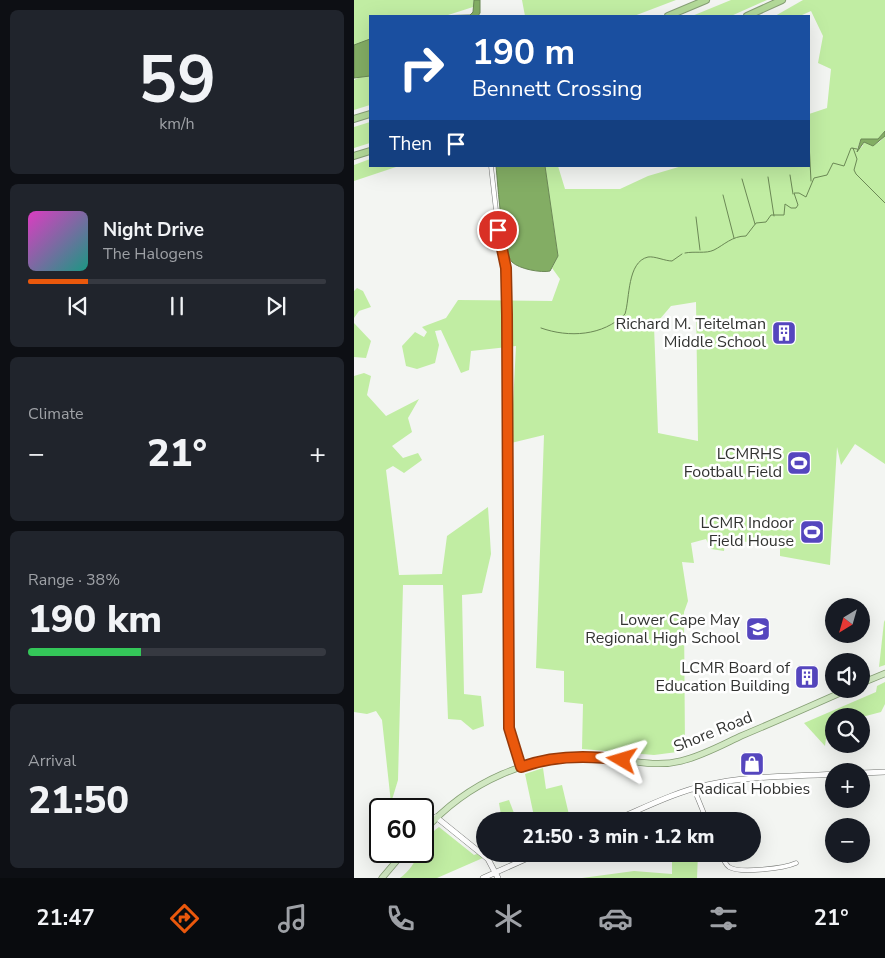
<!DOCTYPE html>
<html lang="en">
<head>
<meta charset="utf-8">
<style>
  :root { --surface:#171b24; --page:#20242c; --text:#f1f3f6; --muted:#9ea1a6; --line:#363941; --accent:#ea580c }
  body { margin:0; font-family:"Nunito Sans",sans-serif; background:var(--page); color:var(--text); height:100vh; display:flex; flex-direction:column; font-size:19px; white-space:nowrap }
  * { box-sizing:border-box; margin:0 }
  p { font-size:16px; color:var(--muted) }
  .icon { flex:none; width:28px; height:28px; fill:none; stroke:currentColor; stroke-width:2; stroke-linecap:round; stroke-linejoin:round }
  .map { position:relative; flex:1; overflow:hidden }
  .panel { display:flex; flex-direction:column; gap:10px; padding:10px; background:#0d0f14; width:354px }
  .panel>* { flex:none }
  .top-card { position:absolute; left:15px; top:15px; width:441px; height:152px; border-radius:0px; box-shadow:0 5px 20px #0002; background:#1a4fa0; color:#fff; overflow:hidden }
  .needle { width:32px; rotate:217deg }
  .fabs { position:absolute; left:471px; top:598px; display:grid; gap:10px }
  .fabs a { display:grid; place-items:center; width:45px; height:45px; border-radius:50%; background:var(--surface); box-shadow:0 5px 20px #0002; font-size:25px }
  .speed { position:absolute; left:15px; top:798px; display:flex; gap:10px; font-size:25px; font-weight:700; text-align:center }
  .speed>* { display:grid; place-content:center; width:65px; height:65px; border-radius:50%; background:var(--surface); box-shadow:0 5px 20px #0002; line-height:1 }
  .speed .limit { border:2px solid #111; border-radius:8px; background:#fff; color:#111 }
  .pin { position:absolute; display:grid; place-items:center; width:42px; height:42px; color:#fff; margin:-21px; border:2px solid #fff; border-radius:50%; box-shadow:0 1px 5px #0007 }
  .me { position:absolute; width:55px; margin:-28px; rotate:277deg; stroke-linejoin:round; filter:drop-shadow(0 0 4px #0008) }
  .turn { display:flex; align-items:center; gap:18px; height:105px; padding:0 20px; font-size:22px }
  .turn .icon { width:65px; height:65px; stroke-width:2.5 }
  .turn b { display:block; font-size:35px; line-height:42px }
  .then { display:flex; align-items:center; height:48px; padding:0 20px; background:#0003; gap:10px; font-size:19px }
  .big { font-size:38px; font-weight:800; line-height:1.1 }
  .panel .tile { flex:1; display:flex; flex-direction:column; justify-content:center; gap:8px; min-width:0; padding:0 18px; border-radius:8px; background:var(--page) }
  .panel .dial { align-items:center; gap:0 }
  .dial b { font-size:65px; line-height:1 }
  .song { display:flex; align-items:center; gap:15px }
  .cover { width:60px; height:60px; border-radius:8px; background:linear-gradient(135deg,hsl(310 70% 55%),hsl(170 70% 35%)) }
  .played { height:5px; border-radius:2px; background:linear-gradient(90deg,var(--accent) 20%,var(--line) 20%) }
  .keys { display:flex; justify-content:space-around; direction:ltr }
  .heat { display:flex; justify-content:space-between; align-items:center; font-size:28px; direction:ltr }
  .charge { height:8px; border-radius:4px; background:linear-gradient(90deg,#34c759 38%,var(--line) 0) }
  .trip { position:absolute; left:122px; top:812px; width:285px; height:50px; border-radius:25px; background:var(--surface); box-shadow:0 5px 20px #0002; font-weight:800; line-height:50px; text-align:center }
  .tabs { display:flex; height:80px; justify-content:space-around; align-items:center; background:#090b0e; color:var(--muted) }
  .tabs .icon { width:35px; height:35px }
  .tabs .current { color:var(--accent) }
  .tabs b { font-size:22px; color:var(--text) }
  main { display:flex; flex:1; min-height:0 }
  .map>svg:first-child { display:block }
  .green { fill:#c1eda3; fill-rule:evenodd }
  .water { fill:#83ad64; stroke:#6b8855 }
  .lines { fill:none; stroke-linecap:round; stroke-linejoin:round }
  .stream { stroke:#6b8855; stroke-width:1 }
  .street-casing { stroke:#747673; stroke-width:5 }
  .secondary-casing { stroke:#747673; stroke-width:6 }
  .primary-casing { stroke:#869f75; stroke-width:7 }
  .highway-casing { stroke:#869f75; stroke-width:8 }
  .street { stroke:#fff; stroke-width:4 }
  .secondary { stroke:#fff; stroke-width:5 }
  .primary { stroke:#d1e8c2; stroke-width:5.5 }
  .highway { stroke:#b3d999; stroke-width:6 }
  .route-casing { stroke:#983908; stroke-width:12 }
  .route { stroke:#ea580c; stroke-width:9 }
  .labels { text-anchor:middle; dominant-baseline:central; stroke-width:5; stroke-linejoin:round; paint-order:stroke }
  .poi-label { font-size:16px; fill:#323331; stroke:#fff; text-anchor:end }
  .street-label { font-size:16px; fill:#323331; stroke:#fff }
</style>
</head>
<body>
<main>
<section class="panel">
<div class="tile dial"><b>59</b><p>km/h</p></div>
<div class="tile">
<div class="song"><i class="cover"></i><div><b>Night Drive</b><p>The Halogens</p></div></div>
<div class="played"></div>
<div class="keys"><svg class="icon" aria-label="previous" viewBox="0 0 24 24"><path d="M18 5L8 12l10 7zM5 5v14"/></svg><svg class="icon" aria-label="pause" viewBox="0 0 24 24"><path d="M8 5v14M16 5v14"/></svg><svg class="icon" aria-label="next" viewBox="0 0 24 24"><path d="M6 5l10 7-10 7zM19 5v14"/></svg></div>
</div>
<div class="tile"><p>Climate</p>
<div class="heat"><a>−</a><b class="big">21°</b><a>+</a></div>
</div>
<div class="tile"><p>Range · 38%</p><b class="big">190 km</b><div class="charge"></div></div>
<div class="tile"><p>Arrival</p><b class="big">21:50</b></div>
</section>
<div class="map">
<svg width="532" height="878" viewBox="0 0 532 878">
  <rect width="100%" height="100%" fill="#f3f5f2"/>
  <g class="green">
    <polygon points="0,0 120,0 119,7 91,16 16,16 16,43 0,47"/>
    <polygon points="168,0 322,0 280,16 171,16"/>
    <polygon points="377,0 413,0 377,16 338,16"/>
    <path d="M449 0H531V131L524 139H507L503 149 508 147 510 142C520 145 523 146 531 136V464L501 444 487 465 483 447 476 565 426 556V543L371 541 370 551 357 549 352 539 337 543 340 563 328 562 334 601 330 612 331 751 300 755 228 749 229 704 210 702V671L182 668 190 435 157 443 162 346 117 351 115 370 107 373 87 330 81 331 85 345 81 363 63 369 52 366 48 346 61 332 70 337 73 332 68 327 92 318 104 300 198 301 206 279 198 268 204 256 191 166H204L211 189H266L294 176 328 166H455V114L473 108 477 69 464 63 469 36 457 11 446 16H421ZM342 302 344 441 304 433 300 326 317 306Z"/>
    <polygon points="12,74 16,74 16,105 0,110 0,80"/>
    <polygon points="16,122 16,143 0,148 0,127"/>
    <polygon points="16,159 16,166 45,166 0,181 0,165"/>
    <polygon points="3,288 9,291 17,307 5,311 0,318 0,291"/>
    <polygon points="0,323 17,341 12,358 0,357"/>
    <polygon points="10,373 17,376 13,395 32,416 65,399 54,418 58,432 38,446 49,458 64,453 68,460 50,473 39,466 32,470 45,575 88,574 93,536 134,507 137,554 128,593 108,595 110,694 127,696 130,726 119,730 107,720 94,719 89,585 49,585 44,780 37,803 28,720 22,711 13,714 0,712 0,376"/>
    <polygon points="531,620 531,665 525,667 530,622"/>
    <polygon points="531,682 531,704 527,712 508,717 480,716 480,720 474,724 471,746 450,723 522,692 523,686"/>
    <polygon points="189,768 192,789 208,785 216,819 211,821 181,821 171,774"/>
    <polygon points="155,800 163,821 148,821 145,803"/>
    <path d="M85 827 120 855 131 851V854H138L83 878H46C66 864 66 840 85 827Z"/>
    <polygon points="318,854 344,854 343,878 228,878 280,871 318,874"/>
  </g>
  <g class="water">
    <polygon points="120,0 126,0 126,13 124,16 78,16 116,15 119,12"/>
    <polygon points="16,39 16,76 0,78 0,45"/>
    <polygon points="531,131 531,136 519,146 510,142 503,152 507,139 524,139"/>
    <path d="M142 166H191L204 256 196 271C187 273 165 269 158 262 148 252 144 185 142 166Z"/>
  </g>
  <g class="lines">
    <g class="stream">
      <polyline points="455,142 457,181"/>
      <polyline points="499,148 503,159 500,170 502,174 532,204"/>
      <polyline points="436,175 439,194"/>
      <polyline points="414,177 420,216"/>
      <polyline points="388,179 401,224"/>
      <polyline points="369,195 380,238"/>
      <polyline points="342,217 346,250"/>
      <path d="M331 253C340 251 352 254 360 250 370 245 378 236 392 236L402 223 412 222 417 215H430L431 204 437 208H442L444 205 440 193H445L452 197 460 178 473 175 479 163 490 166 497 148 503 149"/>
      <path d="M187 328C215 338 249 336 271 314 276 298 273 262 294 257 301 256 311 261 318 261L328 254"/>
    </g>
    <defs>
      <g id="street">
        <polyline points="137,166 146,246 152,268 154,719 167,767"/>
        <polyline points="340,789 353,821"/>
        <path d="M367 854C369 859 371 864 375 867 386 874 431 868 442 863"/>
      </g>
      <g id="secondary">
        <polyline points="508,773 532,772"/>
        <polyline points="82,817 134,859 144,878"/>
        <path d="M259 821C290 808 321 792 353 785 394 775 438 777 480 774"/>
        <polyline points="129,878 183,854"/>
      </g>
      <g id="primary">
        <polyline points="508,683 532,673"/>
        <path d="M69 832C113 782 177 753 244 757 273 759 299 768 327 761 348 756 368 745 387 736 423 721 459 705 495 689"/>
        <polyline points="28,878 51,851"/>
      </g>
      <g id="highway">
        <polyline points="314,16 352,0"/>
        <polyline points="393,16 428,0"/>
        <polyline points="0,119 16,114"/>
        <polyline points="0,156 16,151"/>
      </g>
    </defs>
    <use href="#street" class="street-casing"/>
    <use href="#secondary" class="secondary-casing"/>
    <use href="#primary" class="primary-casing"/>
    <use href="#highway" class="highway-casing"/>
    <use href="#street" class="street"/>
    <use href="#secondary" class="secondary"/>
    <use href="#primary" class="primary"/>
    <use href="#highway" class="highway"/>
  </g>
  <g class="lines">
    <defs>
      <path id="route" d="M144 230 152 268 153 315 155 728 167 767C200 755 234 755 268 760"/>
    </defs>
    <use href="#route" class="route-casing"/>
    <use href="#route" class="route"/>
  </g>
  <defs>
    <symbol id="building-square" viewBox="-11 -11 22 22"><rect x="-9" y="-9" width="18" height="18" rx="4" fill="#5546be" stroke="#fff"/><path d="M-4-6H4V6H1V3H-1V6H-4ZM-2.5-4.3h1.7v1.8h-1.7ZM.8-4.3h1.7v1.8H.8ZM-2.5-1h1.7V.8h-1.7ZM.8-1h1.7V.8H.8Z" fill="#fff"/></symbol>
    <symbol id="stadium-square" viewBox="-11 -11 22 22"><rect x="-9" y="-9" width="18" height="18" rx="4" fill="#5546be" stroke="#fff"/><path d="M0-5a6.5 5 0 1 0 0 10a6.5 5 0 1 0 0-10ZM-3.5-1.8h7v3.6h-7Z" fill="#fff"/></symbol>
    <symbol id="school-square" viewBox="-11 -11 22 22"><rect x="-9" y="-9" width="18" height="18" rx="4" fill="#5546be" stroke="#fff"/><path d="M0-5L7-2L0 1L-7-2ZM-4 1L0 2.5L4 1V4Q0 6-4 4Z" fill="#fff"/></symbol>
    <symbol id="shop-square" viewBox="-11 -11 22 22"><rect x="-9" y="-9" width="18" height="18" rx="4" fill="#5546be" stroke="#fff"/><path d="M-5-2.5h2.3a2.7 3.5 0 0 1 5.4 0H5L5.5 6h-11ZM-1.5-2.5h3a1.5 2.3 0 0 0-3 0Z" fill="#fff"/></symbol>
  </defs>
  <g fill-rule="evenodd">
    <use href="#building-square" x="416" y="319" width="28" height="28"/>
    <use href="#stadium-square" x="431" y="449" width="28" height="28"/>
    <use href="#stadium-square" x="444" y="518" width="28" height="28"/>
    <use href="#school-square" x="390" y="615" width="28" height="28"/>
    <use href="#building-square" x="439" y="663" width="28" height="28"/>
    <use href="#shop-square" x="384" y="750" width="28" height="28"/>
  </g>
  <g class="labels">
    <g class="poi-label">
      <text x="412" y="324">Richard M. Teitelman<tspan x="412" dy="18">Middle School</tspan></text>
      <text x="428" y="454">LCMRHS<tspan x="428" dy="18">Football Field</tspan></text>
      <text x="440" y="523">LCMR Indoor<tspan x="440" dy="18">Field House</tspan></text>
      <text x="386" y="620">Lower Cape May<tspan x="386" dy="18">Regional High School</tspan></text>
      <text x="436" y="668">LCMR Board of<tspan x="436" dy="18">Education Building</tspan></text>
      <text x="398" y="789" text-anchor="middle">Radical Hobbies</text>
    </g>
    <g class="street-label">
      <text transform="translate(359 732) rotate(-22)">Shore Road</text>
    </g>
  </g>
</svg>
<div class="fabs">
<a><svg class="needle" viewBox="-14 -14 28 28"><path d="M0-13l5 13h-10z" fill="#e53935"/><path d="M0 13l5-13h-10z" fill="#9ea1a6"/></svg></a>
<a><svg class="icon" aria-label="sound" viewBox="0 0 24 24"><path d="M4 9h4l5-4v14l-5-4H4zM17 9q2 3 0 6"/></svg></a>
<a><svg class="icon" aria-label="search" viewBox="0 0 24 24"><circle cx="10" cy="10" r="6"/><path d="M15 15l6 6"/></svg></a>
<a>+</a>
<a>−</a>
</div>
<div class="speed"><div class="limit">60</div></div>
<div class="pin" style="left:144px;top:230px;background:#d93025"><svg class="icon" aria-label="arrive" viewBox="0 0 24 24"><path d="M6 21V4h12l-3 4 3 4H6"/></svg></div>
<svg class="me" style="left:268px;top:760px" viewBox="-20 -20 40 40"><path d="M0-17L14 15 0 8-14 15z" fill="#ea580c" stroke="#fff" stroke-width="4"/></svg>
<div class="trip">21:50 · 3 min · 1.2 km</div>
<div class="top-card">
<div class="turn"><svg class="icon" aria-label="right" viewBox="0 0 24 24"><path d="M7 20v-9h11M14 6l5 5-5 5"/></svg><div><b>190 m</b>Bennett Crossing</div></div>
<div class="then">Then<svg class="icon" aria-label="arrive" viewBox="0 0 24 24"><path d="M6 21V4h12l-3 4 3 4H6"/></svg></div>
</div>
</div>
</main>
<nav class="tabs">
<b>21:47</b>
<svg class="icon current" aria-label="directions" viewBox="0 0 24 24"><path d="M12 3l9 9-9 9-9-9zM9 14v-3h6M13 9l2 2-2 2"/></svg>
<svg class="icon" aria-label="music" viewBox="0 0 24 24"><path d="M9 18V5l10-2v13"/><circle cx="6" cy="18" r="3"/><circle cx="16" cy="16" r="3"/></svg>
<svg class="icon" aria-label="phone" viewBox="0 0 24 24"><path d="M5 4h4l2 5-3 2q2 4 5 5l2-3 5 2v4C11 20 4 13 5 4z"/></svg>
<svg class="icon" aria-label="climate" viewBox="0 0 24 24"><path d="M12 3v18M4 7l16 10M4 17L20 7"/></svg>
<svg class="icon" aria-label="car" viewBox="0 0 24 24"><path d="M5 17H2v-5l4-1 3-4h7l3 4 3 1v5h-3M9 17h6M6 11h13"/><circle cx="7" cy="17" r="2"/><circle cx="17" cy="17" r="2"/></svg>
<svg class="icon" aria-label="filters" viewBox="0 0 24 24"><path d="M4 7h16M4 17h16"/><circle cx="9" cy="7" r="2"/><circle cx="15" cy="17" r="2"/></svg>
<b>21°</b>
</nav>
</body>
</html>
